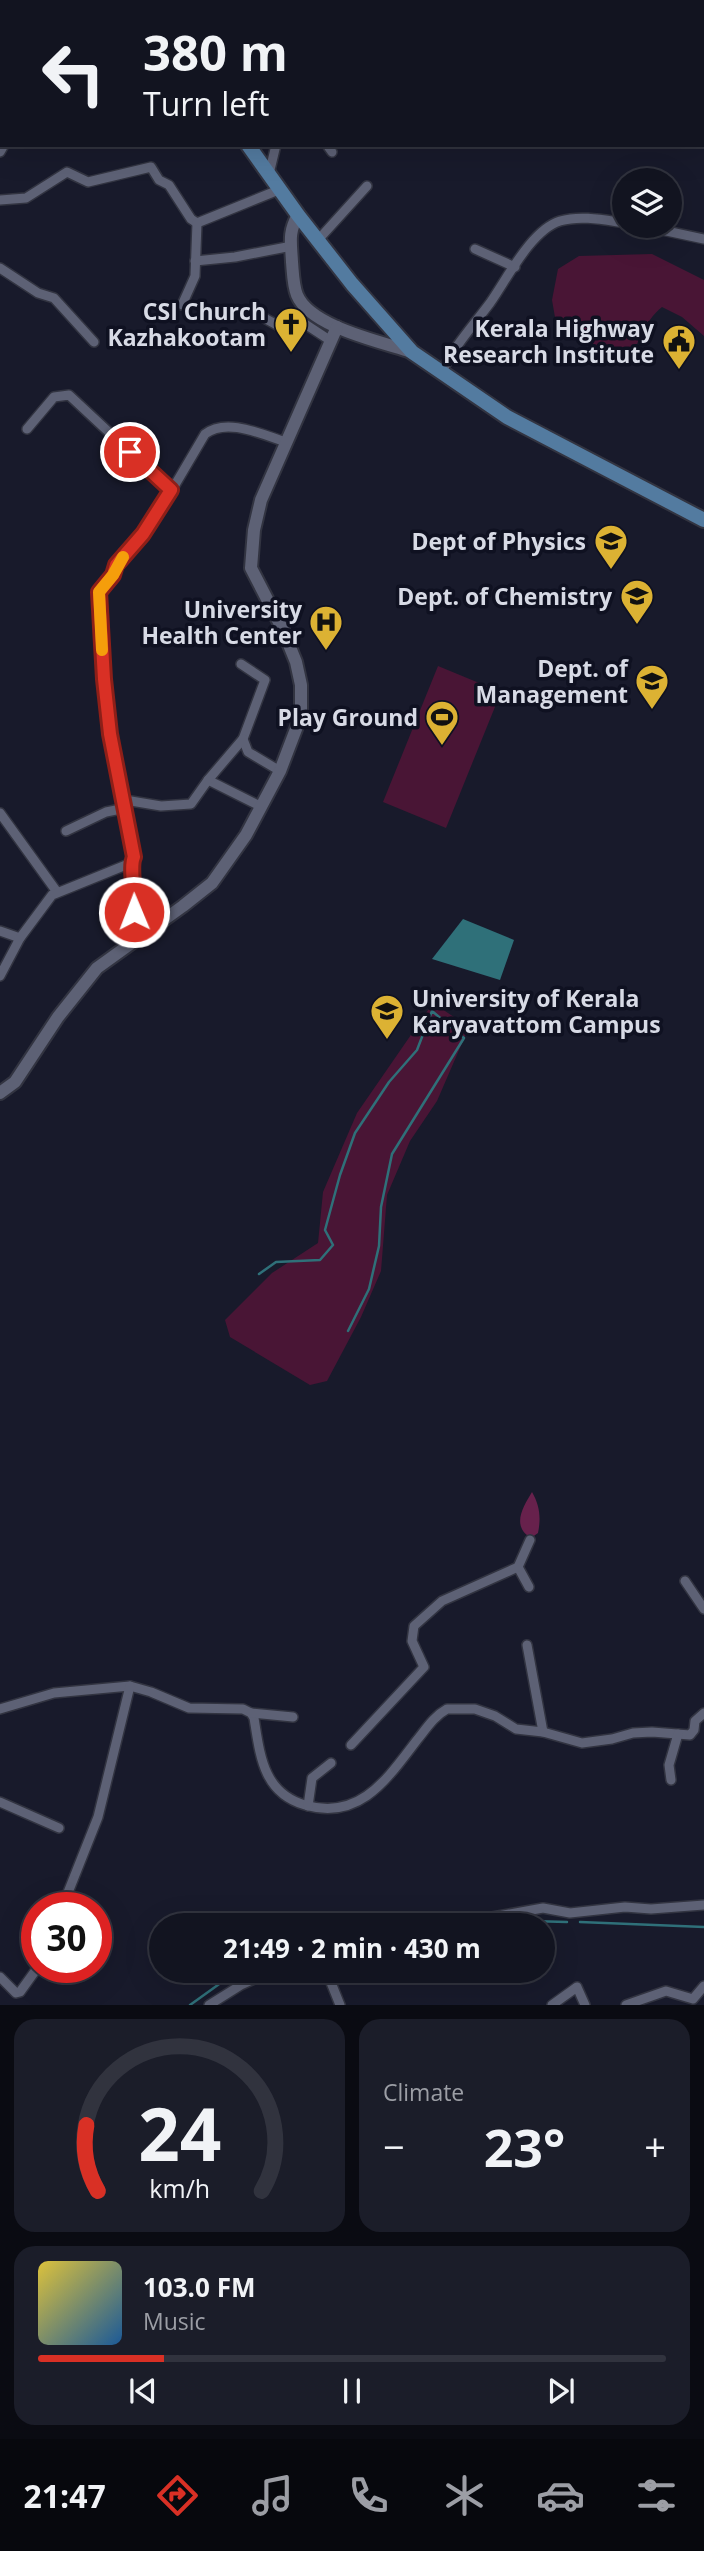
<!DOCTYPE html>
<html lang="en">
<head>
<meta charset="utf-8">
<style>
  :root { --surface:#121420; --page:#1b1d29; --text:#f1f3f6; --muted:#9c9ea5; --line:#31333e; --accent:#d93025 }
  body { margin:0; font-family:"Open Sans",sans-serif; background:var(--page); color:var(--text); height:100vh; display:flex; flex-direction:column; font-size:26px; white-space:nowrap }
  * { box-sizing:border-box; margin:0 }
  p { font-size:23px; color:var(--muted) }
  .icon { flex:none; width:38px; height:38px; fill:none; stroke:currentColor; stroke-width:2; stroke-linecap:round; stroke-linejoin:round }
  .map { position:relative; height:2005px; overflow:hidden }
  .side { display:flex; flex-direction:column; gap:14px; padding:14px; background:#0a0b12; flex:1 }
  .side>* { flex:none }
  .banner { position:absolute; left:0px; top:0px; width:705px; height:147px; box-shadow:0 7px 28px #0002,0 0 0 2px var(--line); background:#121420; color:var(--text); overflow:hidden }
  .fabs { position:absolute; left:612px; top:168px; display:grid; gap:14px }
  .fabs a { display:grid; place-items:center; width:70px; height:70px; border-radius:50%; background:var(--surface); box-shadow:0 7px 28px #0002,0 0 0 2px var(--line); font-size:35px }
  .speed { position:absolute; left:21px; top:1892px; display:flex; gap:14px; font-size:35px; font-weight:700; text-align:center }
  .speed>* { display:grid; place-content:center; width:91px; height:91px; border-radius:50%; background:var(--surface); box-shadow:0 7px 28px #0002,0 0 0 2px var(--line); line-height:1 }
  .speed .limit { border:10px solid #d22; background:#fff; color:#111 }
  .pin { position:absolute; display:grid; place-items:center; width:60px; height:60px; color:#fff; margin:-30px; border:4px solid #fff; border-radius:50%; box-shadow:0 2px 7px #0007 }
  .me { position:absolute; width:77px; margin:-38px; rotate:359deg; stroke-linejoin:round; filter:drop-shadow(0 0 5px #0008) }
  .turn { display:flex; align-items:center; gap:24px; height:147px; padding:0 28px; font-size:32px }
  .turn .icon { width:91px; height:91px; stroke-width:2.5 }
  .turn b { display:block; font-size:49px; line-height:60px }
  .big { font-size:52px; font-weight:700; line-height:1.1 }
  .side .tile { flex:1; display:flex; flex-direction:column; justify-content:center; gap:10px; min-width:0; padding:0 24px; border-radius:21px; background:var(--page) }
  .side .dial { align-items:center; gap:0 }
  .dial svg { height:182px; overflow:visible; fill:none; stroke:var(--line); stroke-width:7; stroke-linecap:round; text-anchor:middle }
  .dial text { fill:var(--text); stroke:none }
  .song { display:flex; align-items:center; gap:21px }
  .cover { width:84px; height:84px; border-radius:10px; background:linear-gradient(135deg,hsl(50 70% 55%),hsl(210 70% 35%)) }
  .played { height:7px; border-radius:4px; background:linear-gradient(90deg,var(--accent) 20%,var(--line) 20%) }
  .keys { display:flex; justify-content:space-around; direction:ltr }
  .heat { display:flex; justify-content:space-between; align-items:center; font-size:38px; direction:ltr }
  .side .tiles { flex:1; display:grid; gap:14px; grid-template-columns:1fr 1fr }
  .tile:last-child { grid-column:span 2 }
  .trip { position:absolute; left:149px; top:1913px; width:406px; height:70px; border-radius:35px; background:var(--surface); box-shadow:0 7px 28px #0002,0 0 0 2px var(--line); font-weight:700; line-height:70px; text-align:center }
  .menu { display:flex; height:112px; justify-content:space-around; align-items:center; background:#07080d; color:var(--muted) }
  .menu .icon { width:49px; height:49px }
  .menu .current { color:var(--accent) }
  .menu b { font-size:32px; color:var(--text) }
  .map>svg:first-child { display:block }
  .green { fill:#491535 }
  .forest { fill:#67214c }
  .water { fill:#2f7079 }
  .lines { fill:none; stroke-linecap:round; stroke-linejoin:round }
  .stream { stroke:#2f7079; stroke-width:2.5 }
  .minor-casing { stroke:#323441; stroke-width:12 }
  .secondary-casing { stroke:#323441; stroke-width:16 }
  .primary-casing { stroke:#323441; stroke-width:18 }
  .minor { stroke:#5d6175; stroke-width:9 }
  .secondary { stroke:#5d6175; stroke-width:12 }
  .primary { stroke:#537ba0; stroke-width:14 }
  .route-casing { stroke:#8d1f18; stroke-width:18 }
  .route { stroke:#d93025; stroke-width:12 }
  .slow { stroke:#f59e0b; stroke-width:12 }
  .labels { text-anchor:middle; dominant-baseline:central; stroke-width:7; stroke-linejoin:round; paint-order:stroke }
  .poi-label { font-size:23px; font-weight:bold; fill:#d7dae5; stroke:#0f1121; text-anchor:end }
</style>
</head>
<body>
<div class="map">
<svg width="704" height="2005" viewBox="0 0 704 2005">
  <rect width="100%" height="100%" fill="#181a2b"/>
  <g class="green">
    <path d="M652 254 704 280V336L682 317 662 307C644 321 639 344 627 363L556 323 552 300 558 269 579 256Z"/>
    <polygon points="438,666 501,692 446,828 383,802"/>
    <polygon points="433,1003 469,1027 437,1101 410,1141 387,1195 381,1271 361,1317 327,1381 310,1385 230,1337 225,1320 272,1273 318,1243 323,1192 357,1113"/>
  </g>
  <path class="forest" d="M532 1492C540 1506 541 1518 538 1533L531 1538C511 1526 523 1507 532 1492Z"/>
  <polygon class="water" points="463,919 514,940 500,980 432,959"/>
  <g class="lines">
    <g class="stream">
      <polyline points="259,1274 276,1262 320,1260 333,1245 325,1230 340,1175 355,1133 389,1082 417,1050 432,1011 464,1038 392,1154 381,1207 379,1246 369,1289 348,1331"/>
      <polyline points="580,1922 704,1927"/>
      <polyline points="485,1925 530,1921 567,1922"/>
      <polyline points="190,2005 229,1977 247,1970"/>
    </g>
    <defs>
      <g id="minor">
        <polyline points="21,0 22,2"/>
        <polyline points="71,0 72,2"/>
        <polyline points="274,0 279,2"/>
        <polyline points="360,0 362,2"/>
        <polyline points="630,0 633,2"/>
        <polyline points="87,2 90,0"/>
        <polyline points="314,2 315,0"/>
        <polyline points="554,2 555,0"/>
        <polyline points="603,2 603,0"/>
        <polyline points="0,31 2,34"/>
        <polyline points="327,145 332,152"/>
        <polyline points="0,152 4,145"/>
        <polyline points="269,174 276,145"/>
        <polyline points="0,200 26,198 67,172 88,182 151,167 159,180 169,185 191,219 197,223 281,189"/>
        <polyline points="643,226 704,239"/>
        <polyline points="318,240 367,186"/>
        <polyline points="475,249 515,267"/>
        <polyline points="195,261 235,257 292,246"/>
        <polyline points="0,268 38,293 54,298 94,342"/>
        <polyline points="182,305 195,276 197,223"/>
        <polyline points="257,314 286,330 299,320 331,341"/>
        <path d="M441 373C455 345 472 327 490 303 507 279 531 230 560 221 581 215 604 220 625 223"/>
        <polyline points="27,429 54,397 69,395 171,490"/>
        <polyline points="241,664 265,680 243,739 248,752 280,771"/>
        <polyline points="208,780 260,806"/>
        <polyline points="125,800 161,806 191,804 208,780 243,739"/>
        <polyline points="0,813 57,892"/>
        <polyline points="66,831 106,812 126,808"/>
        <polyline points="0,931 20,938"/>
        <path d="M145 932 134 912 135 899 131 863 134 857 131 834 110 734 104 679 99 592 162 507 205 434C227 417 263 435 286 442"/>
        <polyline points="0,976 20,938 52,895 131,863"/>
        <polyline points="518,1567 529,1587"/>
        <polyline points="685,1581 704,1609"/>
        <polyline points="527,1645 543,1732"/>
        <path d="M0 1709 54 1693 130 1686 151 1692 189 1708 243 1709 251 1713 254 1718C260 1755 263 1793 305 1805 360 1821 387 1779 417 1740 426 1729 434 1716 447 1709H475L495 1716 516 1729 543 1732 582 1743 612 1739 633 1733 652 1732 690 1735 694 1730 695 1721 704 1713"/>
        <polyline points="251,1713 293,1717"/>
        <polyline points="351,1745 424,1667 412,1641 414,1626 442,1601 518,1567 530,1540"/>
        <polyline points="671,1780 669,1765 678,1734"/>
        <polyline points="0,1802 59,1828"/>
        <polyline points="308,1806 312,1778 331,1763"/>
        <polyline points="70,1908 67,1895 98,1817 130,1686"/>
        <polyline points="394,1925 405,1919 464,1922 543,1908 570,1913 625,1907 651,1909 704,1905"/>
        <polyline points="326,1970 340,2005"/>
        <polyline points="0,1977 16,1993 20,1992 38,1967"/>
        <polyline points="209,2005 241,1985 274,1970"/>
        <polyline points="552,2005 577,1987 585,2005"/>
        <polyline points="626,2005 666,1991 693,1999 704,1986"/>
      </g>
      <g id="secondary">
        <path d="M298 215C288 233 291 242 292 262 293 273 293 285 297 295 310 327 382 342 412 352"/>
        <polyline points="0,1093 15,1082 58,1017 97,968 183,906 212,883 246,835 280,771 301,716 301,685 296,662 283,630 251,568 254,530 261,500 337,327"/>
      </g>
      <g id="primary">
        <polyline points="134,0 136,2"/>
        <polyline points="248,145 298,215 352,284 412,352 507,417 704,520"/>
      </g>
    </defs>
    <use href="#minor" class="minor-casing"/>
    <use href="#secondary" class="secondary-casing"/>
    <use href="#primary" class="primary-casing"/>
    <use href="#minor" class="minor"/>
    <use href="#secondary" class="secondary"/>
    <use href="#primary" class="primary"/>
  </g>
  <g class="lines">
    <defs>
      <path id="route" d="M130 452 171 490 143 534 116 565 113 575 99 592 104 679 110 734 134 857C129 867 136 898 134 912"/>
    </defs>
    <use href="#route" class="route-casing"/>
    <use href="#route" class="route"/>
    <polyline class="slow" points="102,650 99,592 113,575 123,557"/>
  </g>
  <defs>
    <symbol id="church-pin" viewBox="-11 -11 22 30"><path d="M0 17L-7.5 6A9.5 9.5 0 1 1 7.5 6Z" fill="#dcb233" stroke="#0f1121"/><path d="M-1.2-6h2.4v3.5h3.3v2.4h-3.3V6h-2.4V-.1h-3.3v-2.4h3.3Z" fill="#111"/></symbol>
    <symbol id="civic-pin" viewBox="-11 -11 22 30"><path d="M0 17L-7.5 6A9.5 9.5 0 1 1 7.5 6Z" fill="#dcb233" stroke="#0f1121"/><path d="M-.6-6.5H3V-4.5H.6V-3L4-1V1h2V6H-6V1h2V-1L-.6-3ZM-1.2 2.5V6h2.4V2.5Z" fill="#111"/></symbol>
    <symbol id="university-pin" viewBox="-11 -11 22 30"><path d="M0 17L-7.5 6A9.5 9.5 0 1 1 7.5 6Z" fill="#dcb233" stroke="#0f1121"/><path d="M0-5L7-2L0 1L-7-2ZM-4 1L0 2.5L4 1V4Q0 6-4 4Z" fill="#111"/></symbol>
    <symbol id="hospital-pin" viewBox="-11 -11 22 30"><path d="M0 17L-7.5 6A9.5 9.5 0 1 1 7.5 6Z" fill="#dcb233" stroke="#0f1121"/><path d="M-5-5h3v3.5h4V-5h3V5h-3V1.5h-4V5h-3Z" fill="#111"/></symbol>
    <symbol id="stadium-pin" viewBox="-11 -11 22 30"><path d="M0 17L-7.5 6A9.5 9.5 0 1 1 7.5 6Z" fill="#dcb233" stroke="#0f1121"/><path d="M0-5a6.5 5 0 1 0 0 10a6.5 5 0 1 0 0-10ZM-3.5-1.8h7v3.6h-7Z" fill="#111"/></symbol>
  </defs>
  <g fill-rule="evenodd">
    <use href="#church-pin" x="272" y="305" width="38" height="52"/>
    <use href="#civic-pin" x="660" y="322" width="38" height="52"/>
    <use href="#university-pin" x="592" y="522" width="38" height="52"/>
    <use href="#university-pin" x="618" y="577" width="38" height="52"/>
    <use href="#hospital-pin" x="307" y="603" width="38" height="52"/>
    <use href="#university-pin" x="633" y="662" width="38" height="52"/>
    <use href="#stadium-pin" x="423" y="698" width="38" height="52"/>
    <use href="#university-pin" x="368" y="992" width="38" height="52"/>
  </g>
  <g class="labels">
    <g class="poi-label">
      <text x="266" y="311">CSI Church<tspan x="266" dy="26">Kazhakootam</tspan></text>
      <text x="654" y="328">Kerala Highway<tspan x="654" dy="26">Research Institute</tspan></text>
      <text x="586" y="541">Dept of Physics</text>
      <text x="612" y="596">Dept. of Chemistry</text>
      <text x="302" y="609">University<tspan x="302" dy="26">Health Center</tspan></text>
      <text x="628" y="668">Dept. of<tspan x="628" dy="26">Management</tspan></text>
      <text x="418" y="717">Play Ground</text>
      <text x="412" y="998" text-anchor="start">University of Kerala<tspan x="412" dy="26">Karyavattom Campus</tspan></text>
    </g>
  </g>
</svg>
<div class="fabs">
<a><svg class="icon" aria-label="layers" viewBox="0 0 24 24"><path d="M12 4l9 5-9 5-9-5zM3 14l9 5 9-5"/></svg></a>
</div>
<div class="speed"><div class="limit">30</div></div>
<div class="pin" style="left:130px;top:452px;background:#d93025"><svg class="icon" aria-label="arrive" viewBox="0 0 24 24"><path d="M6 21V4h12l-3 4 3 4H6"/></svg></div>
<svg class="me" style="left:134px;top:912px" viewBox="-20 -20 40 40"><circle r="17" fill="#d93025" stroke="#fff" stroke-width="3"/><path d="M0-11L8 9 0 5-8 9z" fill="#fff"/></svg>
<div class="trip">21:49 · 2 min · 430 m</div>
<div class="banner">
<div class="turn"><svg class="icon" aria-label="left" viewBox="0 0 24 24"><path d="M17 20v-9H6M10 6l-5 5 5 5"/></svg><div><b>380 m</b>Turn left</div></div>
</div>
</div>
<section class="side">
<div class="tiles">
<div class="tile dial"><svg viewBox="0 0 100 80">
<path d="M14 69A42 42 0 1 1 86 69"/>
<path d="M14 69A42 42 0 0 1 9 40" stroke="#d93025"/>
<text x="50" y="56" font-size="32" font-weight="700">24</text>
<text x="50" y="72" font-size="11">km/h</text>
</svg></div>
<div class="tile"><p>Climate</p>
<div class="heat"><a>−</a><b class="big">23°</b><a>+</a></div>
</div>
<div class="tile">
<div class="song"><i class="cover"></i><div><b>103.0 FM</b><p>Music</p></div></div>
<div class="played"></div>
<div class="keys"><svg class="icon" aria-label="previous" viewBox="0 0 24 24"><path d="M18 5L8 12l10 7zM5 5v14"/></svg><svg class="icon" aria-label="pause" viewBox="0 0 24 24"><path d="M8 5v14M16 5v14"/></svg><svg class="icon" aria-label="next" viewBox="0 0 24 24"><path d="M6 5l10 7-10 7zM19 5v14"/></svg></div>
</div>
</div>
</section>
<nav class="menu">
<b>21:47</b>
<svg class="icon current" aria-label="directions" viewBox="0 0 24 24"><path d="M12 3l9 9-9 9-9-9zM9 14v-3h6M13 9l2 2-2 2"/></svg>
<svg class="icon" aria-label="music" viewBox="0 0 24 24"><path d="M9 18V5l10-2v13"/><circle cx="6" cy="18" r="3"/><circle cx="16" cy="16" r="3"/></svg>
<svg class="icon" aria-label="phone" viewBox="0 0 24 24"><path d="M5 4h4l2 5-3 2q2 4 5 5l2-3 5 2v4C11 20 4 13 5 4z"/></svg>
<svg class="icon" aria-label="climate" viewBox="0 0 24 24"><path d="M12 3v18M4 7l16 10M4 17L20 7"/></svg>
<svg class="icon" aria-label="car" viewBox="0 0 24 24"><path d="M5 17H2v-5l4-1 3-4h7l3 4 3 1v5h-3M9 17h6M6 11h13"/><circle cx="7" cy="17" r="2"/><circle cx="17" cy="17" r="2"/></svg>
<svg class="icon" aria-label="filters" viewBox="0 0 24 24"><path d="M4 7h16M4 17h16"/><circle cx="9" cy="7" r="2"/><circle cx="15" cy="17" r="2"/></svg>
</nav>
</body>
</html>
